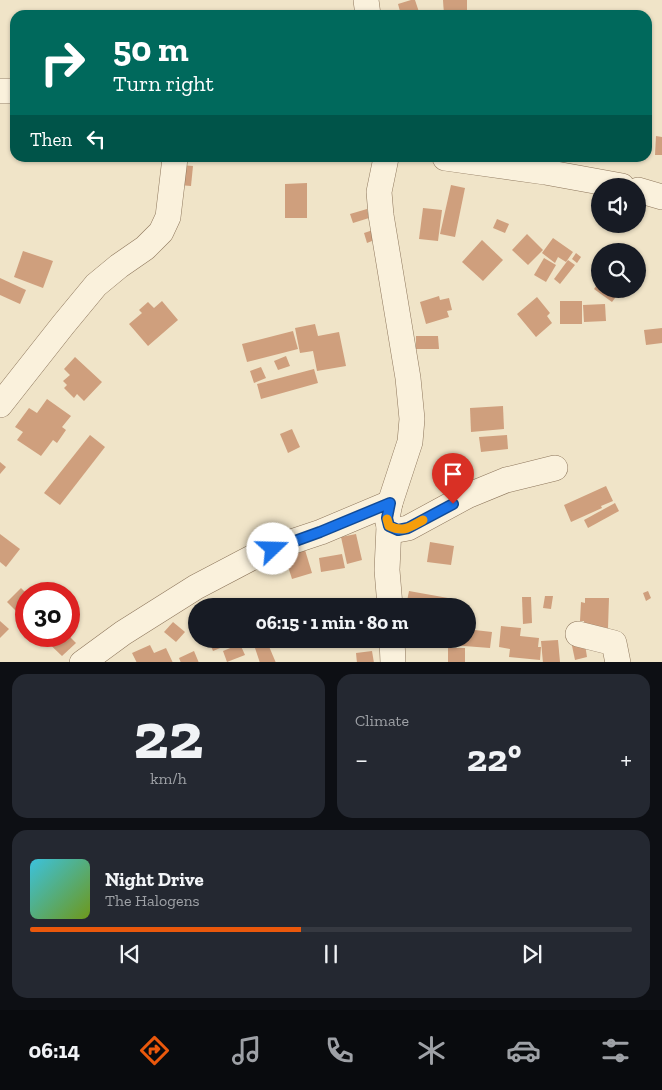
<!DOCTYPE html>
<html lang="en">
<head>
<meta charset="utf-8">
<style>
  :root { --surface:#171b24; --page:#242831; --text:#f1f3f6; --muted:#9ea1a6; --line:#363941; --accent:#ea580c }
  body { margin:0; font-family:"Zilla Slab",serif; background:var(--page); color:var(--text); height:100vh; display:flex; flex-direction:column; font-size:19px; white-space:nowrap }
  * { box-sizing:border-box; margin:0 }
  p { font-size:16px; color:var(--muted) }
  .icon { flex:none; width:28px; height:28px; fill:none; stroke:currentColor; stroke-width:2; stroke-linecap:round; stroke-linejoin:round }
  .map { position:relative; height:662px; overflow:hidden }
  .details { display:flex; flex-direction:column; gap:12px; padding:12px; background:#0d0f14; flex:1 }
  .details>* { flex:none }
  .guide { position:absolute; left:10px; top:10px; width:642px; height:152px; border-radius:15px; box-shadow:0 1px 4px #0004; background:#00695c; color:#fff; overflow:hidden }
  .controls { position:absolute; left:591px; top:178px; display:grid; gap:10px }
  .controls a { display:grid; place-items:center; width:55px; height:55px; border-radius:50%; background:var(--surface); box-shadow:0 1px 4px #0004; font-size:25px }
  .speed { position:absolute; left:15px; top:582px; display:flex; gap:10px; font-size:25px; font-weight:700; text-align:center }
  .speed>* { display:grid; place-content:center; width:65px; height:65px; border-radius:50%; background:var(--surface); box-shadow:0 1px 4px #0004; line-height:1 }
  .speed .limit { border:8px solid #d22; background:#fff; color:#111 }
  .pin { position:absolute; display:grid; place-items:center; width:42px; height:42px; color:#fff; margin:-51px -21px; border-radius:50% 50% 50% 0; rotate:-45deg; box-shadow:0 0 5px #0007 }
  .pin .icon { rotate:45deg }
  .me { position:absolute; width:55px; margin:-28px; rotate:69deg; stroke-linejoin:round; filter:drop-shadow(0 0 4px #0008) }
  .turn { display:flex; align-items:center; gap:18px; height:105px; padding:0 20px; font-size:22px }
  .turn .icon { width:65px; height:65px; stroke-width:2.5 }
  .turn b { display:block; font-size:35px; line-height:42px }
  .then { display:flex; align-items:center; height:48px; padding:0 20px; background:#0003; gap:10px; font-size:19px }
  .big { font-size:38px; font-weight:800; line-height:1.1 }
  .details .card { flex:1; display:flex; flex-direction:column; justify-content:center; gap:8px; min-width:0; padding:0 18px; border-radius:15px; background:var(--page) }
  .details .dial { align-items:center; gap:0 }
  .dial b { font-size:65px; line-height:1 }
  .song { display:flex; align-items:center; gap:15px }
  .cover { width:60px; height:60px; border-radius:8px; background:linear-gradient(135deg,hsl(190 70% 55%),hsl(80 70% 35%)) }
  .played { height:5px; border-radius:2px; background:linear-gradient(90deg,var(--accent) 45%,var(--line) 45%) }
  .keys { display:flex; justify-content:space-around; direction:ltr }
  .heat { display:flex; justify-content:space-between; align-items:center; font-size:28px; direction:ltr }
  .details .tiles { flex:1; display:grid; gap:12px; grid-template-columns:1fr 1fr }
  .card:last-child { grid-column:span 2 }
  .trip { position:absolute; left:188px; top:598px; width:288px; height:50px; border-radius:25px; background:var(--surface); box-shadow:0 1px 4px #0004; font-weight:800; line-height:50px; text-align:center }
  .dock { display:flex; height:80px; justify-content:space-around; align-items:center; background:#090b0e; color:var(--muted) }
  .dock .icon { width:35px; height:35px }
  .dock .selected { color:var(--accent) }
  .dock b { font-size:22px; color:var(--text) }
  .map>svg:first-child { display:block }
  .building { fill:#cf9f7d }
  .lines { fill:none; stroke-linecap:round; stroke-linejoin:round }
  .minor-casing { stroke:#8d765c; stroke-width:26 }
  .minor { stroke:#faf1dc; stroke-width:25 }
  .route-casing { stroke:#114b97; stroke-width:12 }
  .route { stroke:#1a73e8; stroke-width:9 }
  .slow { stroke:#f59e0b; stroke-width:9 }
</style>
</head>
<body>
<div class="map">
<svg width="662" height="663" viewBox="0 0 662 663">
  <rect width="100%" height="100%" fill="#f0e4c8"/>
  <g class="building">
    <polygon points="411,0 415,0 420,15 401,15 398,4"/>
    <polygon points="443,0 467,0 467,15 444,15"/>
    <polygon points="656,136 662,137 662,155 655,155"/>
    <polygon points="181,165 193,166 191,186 179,185"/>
    <polygon points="307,183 307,218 285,218 285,184"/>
    <polygon points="451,185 465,188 455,237 440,234"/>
    <polygon points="423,208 442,210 438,241 419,239"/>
    <polygon points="367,209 369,218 353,223 350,214"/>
    <polygon points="497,219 509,224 505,233 493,228"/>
    <polygon points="373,230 377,239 367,243 364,233"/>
    <polygon points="527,234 543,250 528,265 512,250"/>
    <polygon points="553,238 573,252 566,262 558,257 555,263 542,253"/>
    <polygon points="482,240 503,260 483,281 462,262"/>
    <polygon points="23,251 53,261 43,288 14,277"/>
    <polygon points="576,253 581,257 577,263 572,259"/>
    <polygon points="544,258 556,265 546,282 534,275"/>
    <polygon points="568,260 575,265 560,284 554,279"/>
    <polygon points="0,278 26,290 20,304 0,295"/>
    <polygon points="600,281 600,289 629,289 623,298 618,294 612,302 594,289"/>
    <polygon points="439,296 440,300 449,298 452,310 447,311 449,317 426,324 420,302"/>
    <polygon points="537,297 550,313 547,316 552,323 536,337 517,314"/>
    <polygon points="162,301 178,320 148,346 129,324 142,313 139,310 148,302 154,308"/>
    <rect x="560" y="301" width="22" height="23"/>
    <polygon points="605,304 606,321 584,322 583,305"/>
    <polygon points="315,324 318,336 339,332 346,366 317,371 313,351 300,353 295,328"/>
    <polygon points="662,328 662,343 646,345 644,330"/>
    <polygon points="293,331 298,349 247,362 242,344"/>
    <polygon points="416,336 438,336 439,349 416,349"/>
    <polygon points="286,356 290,366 278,370 274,361"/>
    <polygon points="75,357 102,382 84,401 77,394 74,398 64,388 67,385 63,381 70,375 64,369"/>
    <polygon points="261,367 266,378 254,383 250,371"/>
    <polygon points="314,369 318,383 261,399 257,384"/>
    <polygon points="47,399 71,416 62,427 66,430 57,443 53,440 41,456 17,440 23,432 15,427 29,408 37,413"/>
    <polygon points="503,406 504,429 471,432 470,408"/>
    <polygon points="292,429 300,447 288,453 280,434"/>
    <polygon points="90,435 105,447 60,505 44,493"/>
    <polygon points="507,435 508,449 481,452 479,437"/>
    <polygon points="0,462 6,467 0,474"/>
    <polygon points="606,486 613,501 601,506 602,508 571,522 564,505"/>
    <polygon points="615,503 619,511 588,528 584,520"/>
    <polygon points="0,534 20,549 6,567 0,562"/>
    <polygon points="356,534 362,560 347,564 341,537"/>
    <polygon points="430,542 454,546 451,565 427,562"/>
    <polygon points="305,550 312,573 292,579 285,557"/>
    <polygon points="277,553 283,569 275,572 268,556"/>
    <polygon points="342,554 345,568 321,572 319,558"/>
    <polygon points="21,588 26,593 26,621 7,602"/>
    <polygon points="409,591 448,598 446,606 406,606"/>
    <polygon points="648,591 651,598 646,601 643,593"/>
    <polygon points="545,596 553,596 551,609 543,608"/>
    <polygon points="522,597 531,597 532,623 523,624"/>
    <polygon points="585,598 609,598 608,628 584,627 584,621 580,621 581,602 585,603"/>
    <polygon points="0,621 9,629 0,638"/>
    <polygon points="173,622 185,632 176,642 164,632"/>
    <polygon points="501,626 521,628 520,636 539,638 538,647 541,647 540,660 509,657 510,649 499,647"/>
    <polygon points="466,629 492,632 490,648 451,645 452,639 466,639"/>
    <polygon points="41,636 69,636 76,643 62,656"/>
    <polygon points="584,638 587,657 575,660 571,641"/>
    <polygon points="208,639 242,639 213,651"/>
    <polygon points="334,639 358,639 359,645 336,648"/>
    <polygon points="558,640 560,662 543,663 541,641"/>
    <polygon points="240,644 245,655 227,662 223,651"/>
    <polygon points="268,644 276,663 260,663 255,648"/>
    <polygon points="150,645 154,653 166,648 173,663 137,663 132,653"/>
    <rect x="448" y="648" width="17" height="15"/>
    <polygon points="194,651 199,663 181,663 179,658"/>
    <polygon points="372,651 374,663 357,663 356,653"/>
  </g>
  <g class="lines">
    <defs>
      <g id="minor">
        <polyline points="366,0 368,15"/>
        <polyline points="0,91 15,91"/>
        <polyline points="386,158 379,192 381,215 408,378 412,419 410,442 390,503 387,518 389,526 397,530 408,528 467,496 506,480 555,468"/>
        <polyline points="445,158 545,172 622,186"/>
        <polyline points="638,190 662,197"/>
        <polyline points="0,405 63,325 96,285 119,266 145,248 161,232 168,217 175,158"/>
        <polyline points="389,526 387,570 390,606"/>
        <polyline points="578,634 614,643 618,663"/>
        <polyline points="392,639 393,663"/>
        <polyline points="82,663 123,633 196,587 255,556 291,542 321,532 390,503"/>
      </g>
    </defs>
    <use href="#minor" class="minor-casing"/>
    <use href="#minor" class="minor"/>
  </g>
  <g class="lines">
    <defs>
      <polyline id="route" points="273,549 320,532 390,503 387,518 389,526 398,530 408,528 453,504"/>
    </defs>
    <use href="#route" class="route-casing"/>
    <use href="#route" class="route"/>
    <path class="slow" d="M387 519 389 526C404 533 410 527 423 520"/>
  </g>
</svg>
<div class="controls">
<a><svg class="icon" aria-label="sound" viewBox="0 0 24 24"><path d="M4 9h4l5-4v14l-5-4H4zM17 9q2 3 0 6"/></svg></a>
<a><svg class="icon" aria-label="search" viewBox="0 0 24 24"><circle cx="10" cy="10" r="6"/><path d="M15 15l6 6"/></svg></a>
</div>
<div class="speed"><div class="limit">30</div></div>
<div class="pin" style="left:453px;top:504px;background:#d93025"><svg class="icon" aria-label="arrive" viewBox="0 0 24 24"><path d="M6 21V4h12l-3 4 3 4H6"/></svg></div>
<svg class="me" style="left:273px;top:549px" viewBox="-20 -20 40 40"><circle r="19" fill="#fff"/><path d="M0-13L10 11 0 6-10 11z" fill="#1a73e8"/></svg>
<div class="trip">06:15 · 1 min · 80 m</div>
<div class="guide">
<div class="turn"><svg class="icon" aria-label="right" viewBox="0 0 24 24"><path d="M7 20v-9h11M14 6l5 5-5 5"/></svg><div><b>50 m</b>Turn right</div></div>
<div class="then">Then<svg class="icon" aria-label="left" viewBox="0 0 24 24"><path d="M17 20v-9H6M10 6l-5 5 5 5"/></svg></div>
</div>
</div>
<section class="details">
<div class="tiles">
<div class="card dial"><b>22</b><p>km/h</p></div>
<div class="card"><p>Climate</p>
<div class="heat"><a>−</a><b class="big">22°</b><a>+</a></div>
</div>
<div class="card">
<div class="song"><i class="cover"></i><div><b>Night Drive</b><p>The Halogens</p></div></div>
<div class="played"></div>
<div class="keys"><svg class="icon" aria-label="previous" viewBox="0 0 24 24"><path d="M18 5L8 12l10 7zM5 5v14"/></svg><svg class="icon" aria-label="pause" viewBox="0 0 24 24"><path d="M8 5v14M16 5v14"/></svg><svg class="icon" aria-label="next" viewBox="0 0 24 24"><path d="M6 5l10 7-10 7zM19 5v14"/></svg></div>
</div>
</div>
</section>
<nav class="dock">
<b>06:14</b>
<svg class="icon selected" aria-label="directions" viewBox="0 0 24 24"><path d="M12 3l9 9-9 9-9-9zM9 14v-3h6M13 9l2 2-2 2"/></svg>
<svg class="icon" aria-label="music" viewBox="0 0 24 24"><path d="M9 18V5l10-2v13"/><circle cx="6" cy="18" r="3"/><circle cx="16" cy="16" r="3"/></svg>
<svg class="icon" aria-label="phone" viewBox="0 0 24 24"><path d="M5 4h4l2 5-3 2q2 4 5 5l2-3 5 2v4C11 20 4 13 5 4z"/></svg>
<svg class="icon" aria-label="climate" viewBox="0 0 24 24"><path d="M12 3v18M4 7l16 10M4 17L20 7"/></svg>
<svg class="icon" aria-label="car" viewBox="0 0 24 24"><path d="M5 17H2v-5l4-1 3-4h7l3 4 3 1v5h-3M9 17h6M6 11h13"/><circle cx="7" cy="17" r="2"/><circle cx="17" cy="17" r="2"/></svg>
<svg class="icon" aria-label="filters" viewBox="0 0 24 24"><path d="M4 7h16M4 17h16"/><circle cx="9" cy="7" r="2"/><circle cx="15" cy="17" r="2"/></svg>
</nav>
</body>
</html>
